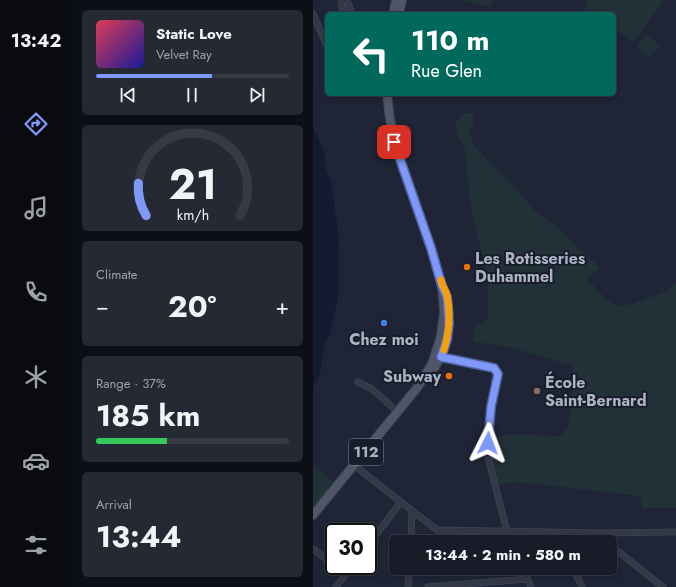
<!DOCTYPE html>
<html lang="en">
<head>
<meta charset="utf-8">
<style>
  :root { --surface:#171c28; --page:#242934; --text:#f1f3f6; --muted:#9ea1a8; --line:#363a45; --accent:#7e99f7 }
  body { margin:0; font-family:Jost,sans-serif; background:var(--page); color:var(--text); height:100vh; display:flex; flex-direction:column; font-size:15px; white-space:nowrap }
  * { box-sizing:border-box; margin:0 }
  p { font-size:13px; color:var(--muted) }
  .icon { flex:none; width:22px; height:22px; fill:none; stroke:currentColor; stroke-width:2; stroke-linecap:round; stroke-linejoin:round }
  .map { position:relative; flex:1; overflow:hidden }
  .panel { display:flex; flex-direction:column; gap:10px; padding:10px; background:#0d0f16; width:241px }
  .panel>* { flex:none }
  .banner { position:absolute; left:12px; top:12px; width:291px; height:84px; border-radius:6px; box-shadow:0 2px 6px #0003,0 0 0 1px var(--line); background:#00695c; color:#fff; overflow:hidden }
  .speed { position:absolute; left:12px; top:523px; display:flex; gap:8px; font-size:20px; font-weight:700; text-align:center }
  .speed>* { display:grid; place-content:center; width:52px; height:52px; border-radius:50%; background:var(--surface); box-shadow:0 2px 6px #0003,0 0 0 1px var(--line); line-height:1 }
  .speed .limit { border:2px solid #111; border-radius:6px; background:#fff; color:#111 }
  .pin { position:absolute; display:grid; place-items:center; width:34px; height:34px; color:#fff; margin:-17px; border-radius:8px; box-shadow:0 2px 6px #0006 }
  .me { position:absolute; width:44px; margin:-22px; rotate:3deg; stroke-linejoin:round; filter:drop-shadow(0 0 3px #0008) }
  .turn { display:flex; align-items:center; gap:14px; height:84px; padding:0 20px; font-size:18px }
  .turn .icon { width:52px; height:52px; stroke-width:2.5 }
  .turn b { display:block; font-size:28px; line-height:34px }
  .big { font-size:30px; font-weight:700; line-height:1.1 }
  .panel .tile { flex:1; display:flex; flex-direction:column; justify-content:center; gap:6px; min-width:0; padding:0 14px; border-radius:6px; background:var(--page) }
  .panel .dial { align-items:center; gap:0 }
  .dial svg { height:104px; overflow:visible; fill:none; stroke:var(--line); stroke-width:7; stroke-linecap:round; text-anchor:middle }
  .dial text { fill:var(--text); stroke:none }
  .song { display:flex; align-items:center; gap:12px }
  .cover { width:48px; height:48px; border-radius:6px; background:linear-gradient(135deg,hsl(350 70% 55%),hsl(240 70% 35%)) }
  .played { height:4px; border-radius:2px; background:linear-gradient(90deg,var(--accent) 60%,var(--line) 60%) }
  .keys { display:flex; justify-content:space-around; direction:ltr }
  .heat { display:flex; justify-content:space-between; align-items:center; font-size:22px; direction:ltr }
  .charge { height:6px; border-radius:3px; background:linear-gradient(90deg,#34c759 37%,var(--line) 0) }
  .trip { position:absolute; left:76px; top:535px; width:228px; height:40px; border-radius:6px; background:var(--surface); box-shadow:0 2px 6px #0003,0 0 0 1px var(--line); font-weight:700; line-height:40px; text-align:center }
  main { display:flex; flex:1; min-height:0 }
  .tabs { display:flex; flex-direction:column; width:72px; justify-content:space-around; align-items:center; background:#090b10; color:var(--muted) }
  .tabs .icon { width:28px; height:28px }
  .tabs .current { color:var(--accent) }
  .tabs b { font-size:18px; color:var(--text) }
  .map>svg:first-child { display:block }
  .green { fill:#213137 }
  .water { fill:#131b33 }
  .lines { fill:none; stroke-linecap:round; stroke-linejoin:round }
  .minor-casing { stroke:#3c4150; stroke-width:7 }
  .primary-casing { stroke:#3c4150; stroke-width:10 }
  .minor { stroke:#333846; stroke-width:5 }
  .primary { stroke:#505667; stroke-width:8 }
  .route-casing { stroke:#5263a1; stroke-width:10 }
  .route { stroke:#7e99f7; stroke-width:7 }
  .slow { stroke:#f59e0b; stroke-width:7 }
  .food-dot { fill:#e8710a; stroke:#181d2b; stroke-width:1.5 }
  .shop-dot { fill:#3f7fe0; stroke:#181d2b; stroke-width:1.5 }
  .education-dot { fill:#8d6e63; stroke:#181d2b; stroke-width:1.5 }
  .labels { text-anchor:middle; dominant-baseline:central; stroke-width:4; stroke-linejoin:round; paint-order:stroke }
  .shield { fill:#181d2b; stroke:#808596; stroke-width:1 }
  .shield-label { font-size:15px; font-weight:bold; fill:#acb2c4 }
  .poi-label { font-size:16px; font-weight:bold; fill:#acb2c4; stroke:#181d2b; text-anchor:start }
</style>
</head>
<body>
<main>
<nav class="tabs">
<b>13:42</b>
<svg class="icon current" aria-label="directions" viewBox="0 0 24 24"><path d="M12 3l9 9-9 9-9-9zM9 14v-3h6M13 9l2 2-2 2"/></svg>
<svg class="icon" aria-label="music" viewBox="0 0 24 24"><path d="M9 18V5l10-2v13"/><circle cx="6" cy="18" r="3"/><circle cx="16" cy="16" r="3"/></svg>
<svg class="icon" aria-label="phone" viewBox="0 0 24 24"><path d="M5 4h4l2 5-3 2q2 4 5 5l2-3 5 2v4C11 20 4 13 5 4z"/></svg>
<svg class="icon" aria-label="climate" viewBox="0 0 24 24"><path d="M12 3v18M4 7l16 10M4 17L20 7"/></svg>
<svg class="icon" aria-label="car" viewBox="0 0 24 24"><path d="M5 17H2v-5l4-1 3-4h7l3 4 3 1v5h-3M9 17h6M6 11h13"/><circle cx="7" cy="17" r="2"/><circle cx="17" cy="17" r="2"/></svg>
<svg class="icon" aria-label="filters" viewBox="0 0 24 24"><path d="M4 7h16M4 17h16"/><circle cx="9" cy="7" r="2"/><circle cx="15" cy="17" r="2"/></svg>
</nav>
<section class="panel">
<div class="tile">
<div class="song"><i class="cover"></i><div><b>Static Love</b><p>Velvet Ray</p></div></div>
<div class="played"></div>
<div class="keys"><svg class="icon" aria-label="previous" viewBox="0 0 24 24"><path d="M18 5L8 12l10 7zM5 5v14"/></svg><svg class="icon" aria-label="pause" viewBox="0 0 24 24"><path d="M8 5v14M16 5v14"/></svg><svg class="icon" aria-label="next" viewBox="0 0 24 24"><path d="M6 5l10 7-10 7zM19 5v14"/></svg></div>
</div>
<div class="tile dial"><svg viewBox="0 0 100 80">
<path d="M14 69A42 42 0 1 1 86 69"/>
<path d="M14 69A42 42 0 0 1 8 44" stroke="#7e99f7"/>
<text x="50" y="56" font-size="32" font-weight="700">21</text>
<text x="50" y="72" font-size="11">km/h</text>
</svg></div>
<div class="tile"><p>Climate</p>
<div class="heat"><a>−</a><b class="big">20°</b><a>+</a></div>
</div>
<div class="tile"><p>Range · 37%</p><b class="big">185 km</b><div class="charge"></div></div>
<div class="tile"><p>Arrival</p><b class="big">13:44</b></div>
</section>
<div class="map">
<svg width="363" height="587" viewBox="0 0 363 587">
  <rect width="100%" height="100%" fill="#1f2536"/>
  <g class="green">
    <polygon points="147,0 180,0 178,7"/>
    <polygon points="275,0 351,0 321,42 301,29 301,14 278,14 272,11"/>
    <polygon points="333,34 347,46 337,58 323,47"/>
    <polygon points="150,113 160,113 161,123 156,132 160,144 172,157 209,195 222,211 244,227 287,268 274,279 295,301 306,306 319,304 351,292 363,282 363,508 329,508 327,496 207,482 180,484 174,439 198,434 247,436 255,427 259,395 260,366 197,347 161,342 160,327 175,319 174,276 157,204 152,149 146,139 142,125"/>
    <polygon points="0,466 22,483 0,509"/>
  </g>
  <polygon class="water" points="0,128 12,153 12,165 19,185 26,240 25,298 17,334 11,347 7,374 0,388"/>
  <g class="lines">
    <defs>
      <g id="minor">
        <polyline points="30,0 28,5 31,14"/>
        <polyline points="32,0 35,3 39,14"/>
        <polyline points="0,14 14,46"/>
        <polyline points="125,357 181,368 185,374 178,407 175,428 175,457 194,532 198,542"/>
        <polyline points="45,382 59,389 85,412"/>
        <polyline points="42,466 124,530 287,533 363,532"/>
        <polyline points="98,542 99,511"/>
        <polyline points="283,542 287,540 293,542"/>
        <polyline points="55,545 88,502"/>
        <polyline points="297,545 350,587"/>
        <polyline points="0,549 21,565"/>
        <polyline points="22,566 33,574"/>
        <polyline points="209,568 218,587"/>
        <polyline points="260,568 269,587"/>
        <polyline points="23,587 39,566"/>
        <polyline points="95,587 96,568"/>
        <polyline points="115,587 214,579"/>
      </g>
      <g id="primary">
        <polyline points="80,14 83,0"/>
        <polyline points="86,14 89,0"/>
        <path d="M122 367C133 348 138 327 135 305"/>
        <polyline points="0,515 104,388 119,364 128,336 131,312 129,286 118,248 81,142 76,112 74,94"/>
      </g>
    </defs>
    <use href="#minor" class="minor-casing"/>
    <use href="#primary" class="primary-casing"/>
    <use href="#minor" class="minor"/>
    <use href="#primary" class="primary"/>
  </g>
  <g class="lines">
    <defs>
      <polyline id="route" points="81,142 118,248 129,286 134,297 136,324 134,340 128,357 181,368 185,374 178,407 175,443"/>
    </defs>
    <use href="#route" class="route-casing"/>
    <use href="#route" class="route"/>
    <path class="slow" d="M128 280C129 286 133 290 134 295 138 313 136 332 131 350"/>
  </g>
  <g class="food-dot">
    <circle cx="154" cy="267" r="4"/>
    <circle cx="136" cy="376" r="4"/>
  </g>
  <circle class="shop-dot" cx="71" cy="323" r="4"/>
  <circle class="education-dot" cx="224" cy="391" r="4"/>
  <g class="labels">
    <rect class="shield" x="36" y="439" width="34" height="26" rx="3"/>
    <g class="shield-label">
      <text x="53" y="452">112</text>
    </g>
    <g class="poi-label">
      <text x="162" y="258">Les Rotisseries<tspan x="162" dy="18">Duhammel</tspan></text>
      <text x="71" y="339" text-anchor="middle">Chez moi</text>
      <text x="128" y="376" text-anchor="end">Subway</text>
      <text x="232" y="382">École<tspan x="232" dy="18">Saint-Bernard</tspan></text>
    </g>
  </g>
</svg>
<div class="speed"><div class="limit">30</div></div>
<div class="pin" style="left:81px;top:142px;background:#d93025"><svg class="icon" aria-label="arrive" viewBox="0 0 24 24"><path d="M6 21V4h12l-3 4 3 4H6"/></svg></div>
<svg class="me" style="left:175px;top:443px" viewBox="-20 -20 40 40"><path d="M0-17L14 15 0 8-14 15z" fill="#7e99f7" stroke="#fff" stroke-width="4"/></svg>
<div class="trip">13:44 · 2 min · 580 m</div>
<div class="banner">
<div class="turn"><svg class="icon" aria-label="left" viewBox="0 0 24 24"><path d="M17 20v-9H6M10 6l-5 5 5 5"/></svg><div><b>110 m</b>Rue Glen</div></div>
</div>
</div>
</main>
</body>
</html>
